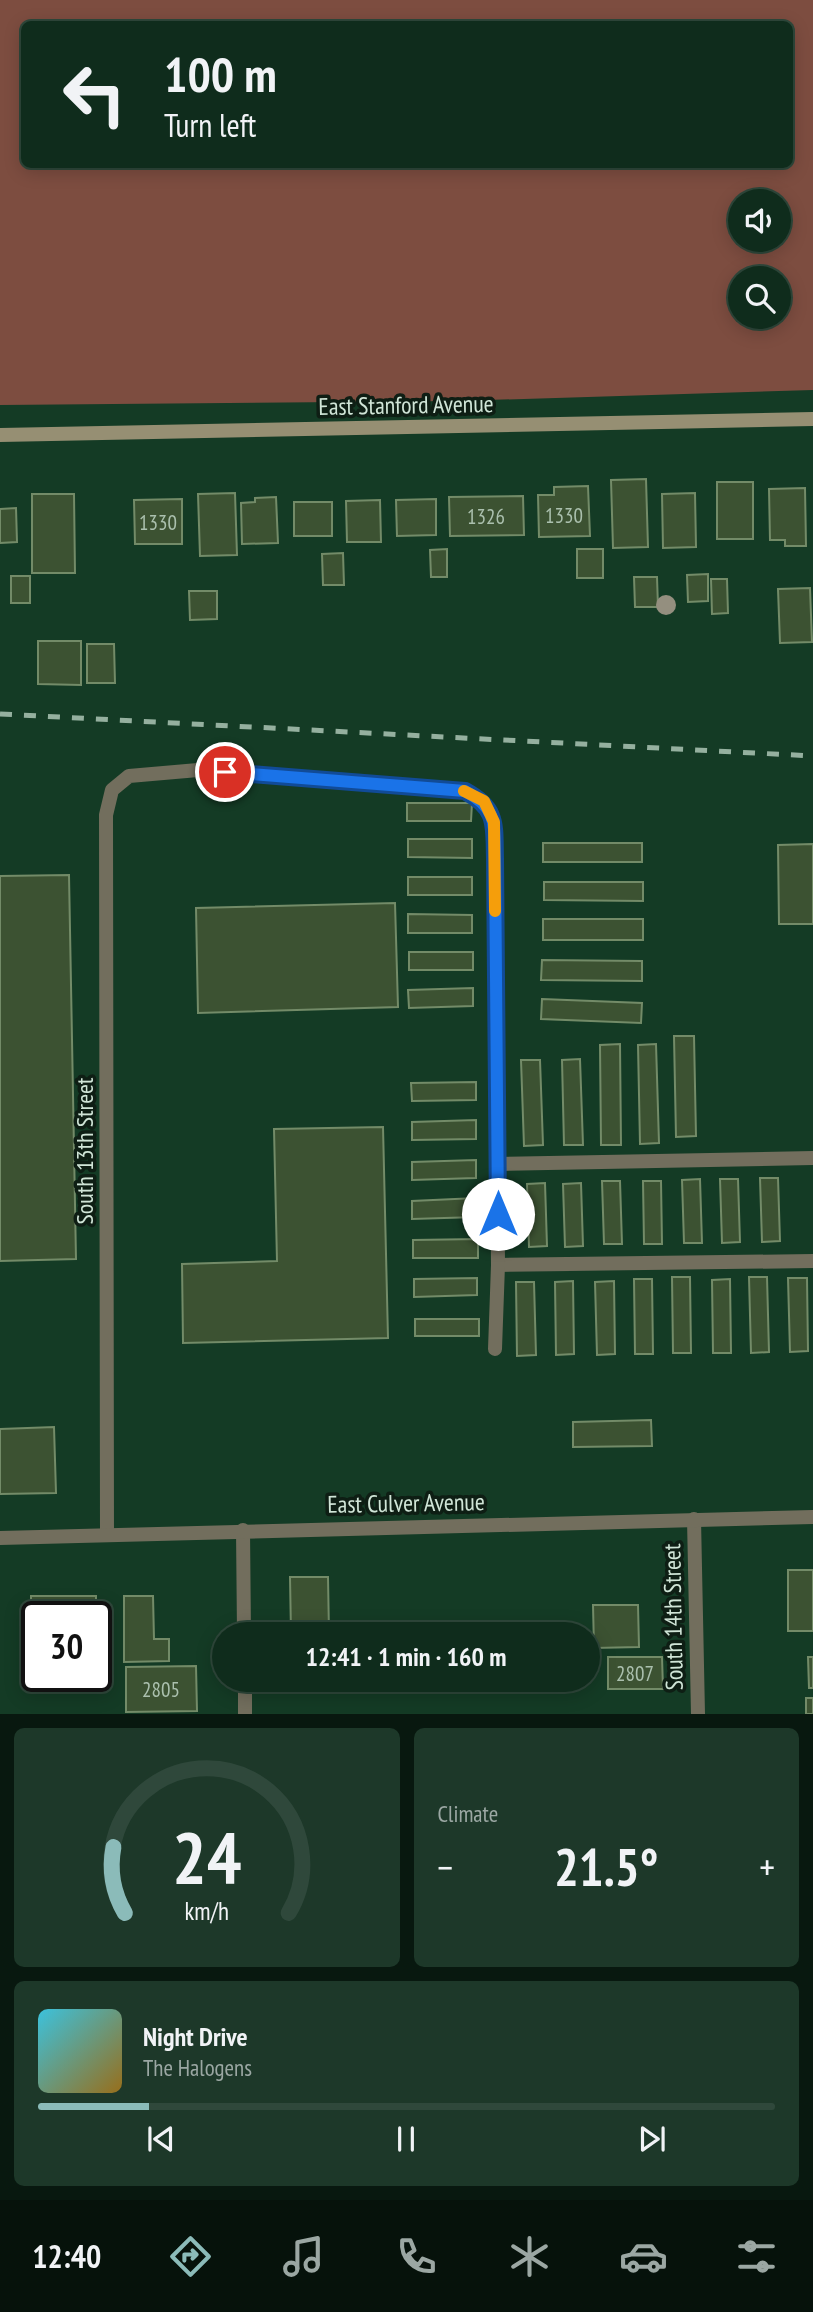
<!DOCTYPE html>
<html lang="en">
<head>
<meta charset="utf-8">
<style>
  :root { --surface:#0f2c1c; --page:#1d3829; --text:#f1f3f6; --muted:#9ba7a3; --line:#2f483b; --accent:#8bbbb9 }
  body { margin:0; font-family:"PT Sans Narrow",sans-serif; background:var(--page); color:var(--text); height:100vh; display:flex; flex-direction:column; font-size:26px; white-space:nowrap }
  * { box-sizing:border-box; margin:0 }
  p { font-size:23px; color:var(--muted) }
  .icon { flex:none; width:38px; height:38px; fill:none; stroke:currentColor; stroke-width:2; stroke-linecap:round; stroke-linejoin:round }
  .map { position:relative; height:1714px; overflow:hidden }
  .drawer { display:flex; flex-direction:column; gap:14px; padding:14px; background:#08180f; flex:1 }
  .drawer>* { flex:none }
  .hud { position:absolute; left:21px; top:21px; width:772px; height:147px; border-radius:10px; box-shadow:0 4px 18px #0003,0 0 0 2px var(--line); background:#0f2c1c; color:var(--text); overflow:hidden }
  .fabs { position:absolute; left:728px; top:189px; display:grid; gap:14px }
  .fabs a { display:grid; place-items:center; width:63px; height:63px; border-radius:50%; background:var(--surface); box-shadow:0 4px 18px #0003,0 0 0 2px var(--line); font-size:35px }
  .speed { position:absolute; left:21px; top:1601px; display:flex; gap:14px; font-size:35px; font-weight:700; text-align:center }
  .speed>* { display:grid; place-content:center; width:91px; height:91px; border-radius:50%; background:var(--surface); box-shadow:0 4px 18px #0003,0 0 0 2px var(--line); line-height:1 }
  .speed .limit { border:4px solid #111; border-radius:10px; background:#fff; color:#111 }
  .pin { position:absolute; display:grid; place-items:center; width:60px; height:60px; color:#fff; margin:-30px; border:4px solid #fff; border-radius:50%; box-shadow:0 2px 7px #0007 }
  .me { position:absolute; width:77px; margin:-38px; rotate:0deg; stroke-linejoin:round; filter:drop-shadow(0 0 5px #0008) }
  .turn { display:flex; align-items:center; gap:24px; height:147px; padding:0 28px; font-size:32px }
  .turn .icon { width:91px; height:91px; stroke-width:2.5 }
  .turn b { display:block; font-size:49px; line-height:60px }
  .big { font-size:52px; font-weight:600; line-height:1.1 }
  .drawer .card { flex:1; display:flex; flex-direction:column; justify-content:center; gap:10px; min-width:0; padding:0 24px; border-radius:10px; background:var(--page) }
  .drawer .dial { align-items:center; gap:0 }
  .dial svg { height:182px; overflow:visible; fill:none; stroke:var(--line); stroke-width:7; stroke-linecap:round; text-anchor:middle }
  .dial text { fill:var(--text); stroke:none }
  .song { display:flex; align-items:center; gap:21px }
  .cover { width:84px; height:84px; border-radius:10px; background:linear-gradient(135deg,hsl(190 70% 55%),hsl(40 70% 35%)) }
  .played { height:7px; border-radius:4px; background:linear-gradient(90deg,var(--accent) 15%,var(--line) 15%) }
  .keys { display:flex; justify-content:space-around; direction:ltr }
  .heat { display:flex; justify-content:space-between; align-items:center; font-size:38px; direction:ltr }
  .drawer .tiles { flex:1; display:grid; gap:14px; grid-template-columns:1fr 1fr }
  .card:last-child { grid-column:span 2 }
  .trip { position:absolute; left:212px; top:1622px; width:388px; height:70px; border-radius:35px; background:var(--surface); box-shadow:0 4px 18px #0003,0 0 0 2px var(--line); font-weight:600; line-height:70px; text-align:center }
  .dock { display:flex; height:112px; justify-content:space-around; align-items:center; background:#06120b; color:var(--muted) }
  .dock .icon { width:49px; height:49px }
  .dock .current { color:var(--accent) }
  .dock b { font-size:32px; color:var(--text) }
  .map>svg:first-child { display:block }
  .green { fill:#7d4d40; fill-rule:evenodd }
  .building { fill:#3c5232; stroke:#738b68; stroke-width:2 }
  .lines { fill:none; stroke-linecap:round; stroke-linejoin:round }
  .minor { stroke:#726e5d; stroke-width:14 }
  .secondary { stroke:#968f73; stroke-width:14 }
  .rail { stroke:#95b09f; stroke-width:5; stroke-dasharray:12 12; stroke-linecap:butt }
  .tree { fill:#948f7f }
  .route-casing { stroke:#114b97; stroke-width:18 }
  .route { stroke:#1a73e8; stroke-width:12 }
  .slow { stroke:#f59e0b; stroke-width:12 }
  .labels { text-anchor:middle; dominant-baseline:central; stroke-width:7; stroke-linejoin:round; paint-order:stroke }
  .number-label { font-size:21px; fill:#abc0ae }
  .street-label { font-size:24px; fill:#d0e5d7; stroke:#0e1e14 }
</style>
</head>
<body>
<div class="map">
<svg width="813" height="1714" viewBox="0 0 813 1714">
  <rect width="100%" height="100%" fill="#143b25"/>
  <path class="green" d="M0 0H813V390L456 401 0 405ZM24 24H789V164H24ZM740 201H779V240H740ZM740 278H779V317H740Z"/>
  <g class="building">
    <polygon points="646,479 648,547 613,548 611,480"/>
    <rect x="717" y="482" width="36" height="57"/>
    <polygon points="588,486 590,536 539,537 538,495 554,495 554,487"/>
    <polygon points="805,488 806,546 785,546 785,540 770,540 769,489"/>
    <polygon points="235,493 237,555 200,556 198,494"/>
    <polygon points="695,493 696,547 663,548 662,494"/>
    <polygon points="32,494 74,494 75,573 32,573"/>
    <polygon points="523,496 524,535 450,536 449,497"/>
    <polygon points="276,497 278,543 242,544 241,503 255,502 255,498"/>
    <polygon points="182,499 182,544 135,544 134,500"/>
    <polygon points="436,499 436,535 397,536 396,500"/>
    <polygon points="380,500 381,542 347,542 346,501"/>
    <rect x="294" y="502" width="38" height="34"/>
    <polygon points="16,508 17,542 0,543 0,509"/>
    <polygon points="447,549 447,577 431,577 430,550"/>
    <rect x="577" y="549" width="26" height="29"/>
    <polygon points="343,553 344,585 323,585 322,554"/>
    <polygon points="708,574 708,601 688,602 687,575"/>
    <rect x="11" y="576" width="19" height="27"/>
    <polygon points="634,577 657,577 658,607 635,607"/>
    <polygon points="711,579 727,579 728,613 712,614"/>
    <polygon points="810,588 812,642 780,643 778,589"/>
    <polygon points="189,591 217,591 217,619 190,620"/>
    <polygon points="38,641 81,641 81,685 38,684"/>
    <polygon points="87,644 114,644 115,683 87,683"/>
    <polygon points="407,803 472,803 471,821 407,821"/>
    <polygon points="408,839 472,839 472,858 408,857"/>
    <rect x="543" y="843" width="99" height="19"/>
    <polygon points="813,844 813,924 779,924 778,845"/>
    <polygon points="69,875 76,1259 0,1261 0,876"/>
    <rect x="408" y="877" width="64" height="18"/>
    <polygon points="544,882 643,882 643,901 544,900"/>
    <polygon points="395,903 398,1007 198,1013 196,908"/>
    <polygon points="408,914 472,915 472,933 408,933"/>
    <rect x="543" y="919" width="100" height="21"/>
    <rect x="409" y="952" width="64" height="18"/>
    <polygon points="542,960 642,961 642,981 541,980"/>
    <polygon points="473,988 473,1006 409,1008 408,990"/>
    <polygon points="542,999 642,1003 641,1023 541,1019"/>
    <polygon points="674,1036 694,1036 696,1136 676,1137"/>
    <polygon points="620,1044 621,1145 601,1145 600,1045"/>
    <polygon points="656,1044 659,1143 640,1144 638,1045"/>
    <polygon points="580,1059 583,1145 564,1145 562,1060"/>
    <polygon points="521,1060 540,1060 543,1145 524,1146"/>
    <polygon points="476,1082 476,1100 412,1101 411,1083"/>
    <polygon points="476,1120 476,1139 412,1140 412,1122"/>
    <polygon points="383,1127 388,1338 183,1343 182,1264 277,1261 274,1129"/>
    <polygon points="476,1160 476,1178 412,1180 412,1162"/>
    <polygon points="760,1178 778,1178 780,1241 762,1242"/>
    <polygon points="700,1179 702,1243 684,1243 682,1180"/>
    <polygon points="720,1179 738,1179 740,1242 722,1243"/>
    <polygon points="602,1181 620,1181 622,1244 604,1244"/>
    <polygon points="643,1181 661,1181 662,1244 644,1244"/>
    <polygon points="545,1183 547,1246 529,1247 527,1184"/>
    <polygon points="581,1183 583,1246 565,1247 563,1184"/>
    <polygon points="476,1198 477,1217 412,1219 412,1201"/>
    <polygon points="478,1239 478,1258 413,1258 413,1240"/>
    <polygon points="672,1277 690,1277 691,1353 673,1353"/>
    <polygon points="749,1277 767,1277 769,1352 751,1353"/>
    <polygon points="477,1278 477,1295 414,1297 414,1279"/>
    <polygon points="788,1278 807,1278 808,1351 790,1352"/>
    <polygon points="634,1279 652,1279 653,1354 635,1354"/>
    <polygon points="730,1279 731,1353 713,1353 712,1280"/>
    <polygon points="573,1281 574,1354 556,1355 555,1282"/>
    <polygon points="614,1281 615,1354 597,1355 595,1282"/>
    <polygon points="516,1282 534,1282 536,1355 517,1356"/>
    <rect x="415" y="1319" width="64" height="17"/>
    <polygon points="651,1420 652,1446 573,1447 573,1422"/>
    <polygon points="54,1427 56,1493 0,1494 0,1429"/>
    <rect x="788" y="1570" width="25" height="61"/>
    <polygon points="290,1577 328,1577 329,1634 291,1634"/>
    <polygon points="31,1596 96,1596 96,1617 37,1617 37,1635 31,1635"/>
    <polygon points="124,1596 153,1596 154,1639 169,1639 169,1661 124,1662"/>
    <polygon points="593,1605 638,1605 639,1647 594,1648"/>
    <polygon points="608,1657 662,1657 663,1689 608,1689"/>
    <polygon points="808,1657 813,1657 813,1688 809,1688"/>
    <polygon points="196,1666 197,1711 126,1712 126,1667"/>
    <rect x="294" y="1680" width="35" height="4"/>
    <rect x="806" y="1698" width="7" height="16"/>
  </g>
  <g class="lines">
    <g class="minor">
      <polyline points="498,1164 813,1158"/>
      <polyline points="498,1265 813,1261"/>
      <polyline points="694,1519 698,1714"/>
      <polyline points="243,1530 244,1634"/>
      <path d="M107 1535 106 815 112 790 129 776 198 770 465 791C498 809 494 824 495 859L498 1265 495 1349"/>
      <polyline points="0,1538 813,1517"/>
      <polyline points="245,1680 245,1714"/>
    </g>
    <polyline class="secondary" points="0,435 813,419"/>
    <polyline class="rail" points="0,714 813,756"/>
  </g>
  <circle class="tree" cx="666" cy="605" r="10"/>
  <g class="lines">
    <defs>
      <path id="route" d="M225 772 465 791C498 809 494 824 495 859L498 1214"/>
    </defs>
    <use href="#route" class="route-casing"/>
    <use href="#route" class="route"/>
    <polyline class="slow" points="464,791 484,801 494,822 495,911"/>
  </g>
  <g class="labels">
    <g class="number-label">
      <text x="564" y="515">1330</text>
      <text x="486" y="516">1326</text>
      <text x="158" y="522">1330</text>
      <text x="635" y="1673">2807</text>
      <text x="161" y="1689">2805</text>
    </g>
    <g class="street-label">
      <text transform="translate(406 405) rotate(-1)">East Stanford Avenue</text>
      <text transform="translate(84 1151) rotate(-90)">South 13th Street</text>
      <text transform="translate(406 1503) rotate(-1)">East Culver Avenue</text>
      <text transform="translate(673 1617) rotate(-91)">South 14th Street</text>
    </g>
  </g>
</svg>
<div class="fabs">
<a><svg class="icon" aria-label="sound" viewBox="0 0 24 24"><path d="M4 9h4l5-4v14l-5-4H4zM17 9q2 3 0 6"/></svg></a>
<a><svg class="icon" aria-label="search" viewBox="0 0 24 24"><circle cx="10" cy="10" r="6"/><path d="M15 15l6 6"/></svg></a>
</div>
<div class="speed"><div class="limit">30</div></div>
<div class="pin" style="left:225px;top:772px;background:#d93025"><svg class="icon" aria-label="arrive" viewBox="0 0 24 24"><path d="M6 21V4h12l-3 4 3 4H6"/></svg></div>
<svg class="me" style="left:498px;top:1214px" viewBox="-20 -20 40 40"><circle r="19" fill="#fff"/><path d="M0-13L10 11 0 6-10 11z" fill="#1a73e8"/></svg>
<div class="trip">12:41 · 1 min · 160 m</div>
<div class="hud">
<div class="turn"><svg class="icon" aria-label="left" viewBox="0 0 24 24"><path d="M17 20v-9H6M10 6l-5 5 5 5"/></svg><div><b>100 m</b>Turn left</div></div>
</div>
</div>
<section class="drawer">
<div class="tiles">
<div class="card dial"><svg viewBox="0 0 100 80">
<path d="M14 69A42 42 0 1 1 86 69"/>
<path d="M14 69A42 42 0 0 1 9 40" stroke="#8bbbb9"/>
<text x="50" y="56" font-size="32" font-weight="700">24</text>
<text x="50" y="72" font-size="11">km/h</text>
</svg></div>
<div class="card"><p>Climate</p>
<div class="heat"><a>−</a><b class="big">21.5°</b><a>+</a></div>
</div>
<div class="card">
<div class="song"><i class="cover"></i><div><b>Night Drive</b><p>The Halogens</p></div></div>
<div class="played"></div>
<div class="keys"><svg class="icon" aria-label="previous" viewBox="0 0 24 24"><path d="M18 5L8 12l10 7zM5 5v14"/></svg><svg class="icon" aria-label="pause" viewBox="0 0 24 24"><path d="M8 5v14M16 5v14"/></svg><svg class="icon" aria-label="next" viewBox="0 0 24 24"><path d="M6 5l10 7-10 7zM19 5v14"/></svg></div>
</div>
</div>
</section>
<nav class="dock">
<b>12:40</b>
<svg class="icon current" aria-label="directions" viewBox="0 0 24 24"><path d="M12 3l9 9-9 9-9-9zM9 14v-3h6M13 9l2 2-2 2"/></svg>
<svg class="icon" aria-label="music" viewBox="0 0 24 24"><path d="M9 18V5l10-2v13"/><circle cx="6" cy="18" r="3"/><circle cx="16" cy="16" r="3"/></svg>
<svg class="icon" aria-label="phone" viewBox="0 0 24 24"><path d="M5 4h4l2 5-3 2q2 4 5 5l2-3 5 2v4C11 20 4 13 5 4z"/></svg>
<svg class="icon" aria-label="climate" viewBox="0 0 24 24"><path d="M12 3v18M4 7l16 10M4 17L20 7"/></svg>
<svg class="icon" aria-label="car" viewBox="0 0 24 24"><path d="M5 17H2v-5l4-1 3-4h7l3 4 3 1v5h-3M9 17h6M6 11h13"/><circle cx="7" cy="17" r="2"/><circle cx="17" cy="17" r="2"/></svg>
<svg class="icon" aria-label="filters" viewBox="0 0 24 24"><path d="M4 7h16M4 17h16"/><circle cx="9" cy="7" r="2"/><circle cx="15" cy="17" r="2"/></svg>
</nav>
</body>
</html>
